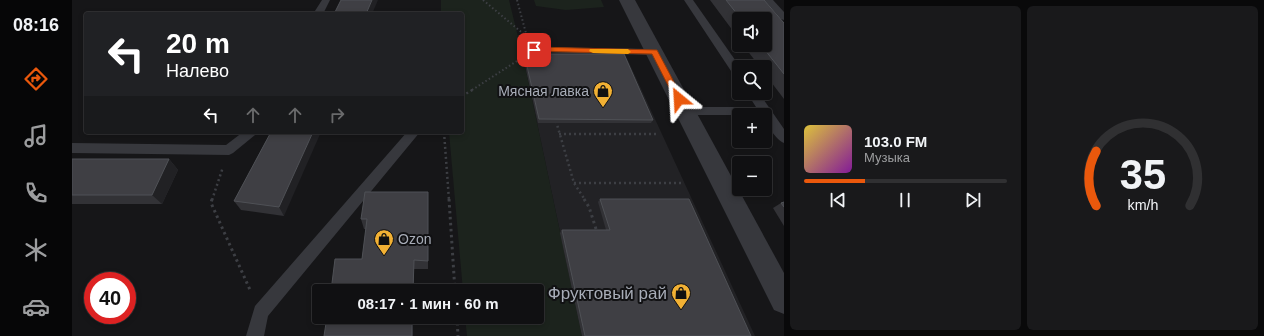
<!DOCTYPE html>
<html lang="ru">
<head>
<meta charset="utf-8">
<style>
  :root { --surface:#101012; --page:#19191b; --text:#f1f3f6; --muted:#9c9d9f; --line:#303032; --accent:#ea580c }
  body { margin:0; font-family:Arial,sans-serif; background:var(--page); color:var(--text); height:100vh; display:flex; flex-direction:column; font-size:15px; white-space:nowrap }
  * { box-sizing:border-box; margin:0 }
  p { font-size:13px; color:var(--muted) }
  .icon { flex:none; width:22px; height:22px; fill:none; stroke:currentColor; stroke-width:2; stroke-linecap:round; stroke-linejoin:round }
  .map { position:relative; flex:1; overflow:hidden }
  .details { display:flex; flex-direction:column; gap:6px; padding:6px; background:#09090a; width:480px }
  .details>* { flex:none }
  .guide { position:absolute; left:12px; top:12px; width:380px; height:122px; border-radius:4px; box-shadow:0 2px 6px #0003,0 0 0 1px var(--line); background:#202124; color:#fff; overflow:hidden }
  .controls { position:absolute; left:660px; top:12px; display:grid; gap:8px }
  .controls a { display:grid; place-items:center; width:40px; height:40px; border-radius:4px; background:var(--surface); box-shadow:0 2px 6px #0003,0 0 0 1px var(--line); font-size:20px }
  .speed { position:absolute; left:12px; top:272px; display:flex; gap:8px; font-size:20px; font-weight:700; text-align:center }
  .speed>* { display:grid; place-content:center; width:52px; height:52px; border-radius:50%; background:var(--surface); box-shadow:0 2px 6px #0003,0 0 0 1px var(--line); line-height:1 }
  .speed .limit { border:6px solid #d22; background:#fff; color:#111 }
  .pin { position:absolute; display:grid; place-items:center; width:34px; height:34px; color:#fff; margin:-17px; border-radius:8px; box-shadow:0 2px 6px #0006 }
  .me { position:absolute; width:44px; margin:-22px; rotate:333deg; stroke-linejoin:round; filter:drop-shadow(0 0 3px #0008) }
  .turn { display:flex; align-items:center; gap:14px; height:84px; padding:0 16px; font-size:18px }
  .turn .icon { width:52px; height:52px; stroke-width:2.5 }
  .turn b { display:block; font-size:28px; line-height:34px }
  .lanes { display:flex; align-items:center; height:38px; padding:0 16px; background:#0003; justify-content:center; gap:20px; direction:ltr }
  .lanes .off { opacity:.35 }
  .details .widget { flex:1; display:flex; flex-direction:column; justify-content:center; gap:6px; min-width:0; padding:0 14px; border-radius:6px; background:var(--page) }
  .details .dial { align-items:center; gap:0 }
  .dial svg { height:104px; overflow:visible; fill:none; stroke:var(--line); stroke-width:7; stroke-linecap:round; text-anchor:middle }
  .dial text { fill:var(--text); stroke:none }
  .song { display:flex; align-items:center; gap:12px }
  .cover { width:48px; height:48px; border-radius:6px; background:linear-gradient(135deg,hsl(50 70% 55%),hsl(290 70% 35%)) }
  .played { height:4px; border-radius:2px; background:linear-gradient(90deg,var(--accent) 30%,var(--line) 30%) }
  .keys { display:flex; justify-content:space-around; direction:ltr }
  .details .tiles { flex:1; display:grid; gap:6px; grid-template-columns:repeat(2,1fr) }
  .trip { position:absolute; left:240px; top:284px; width:232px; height:40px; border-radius:4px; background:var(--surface); box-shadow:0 2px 6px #0003,0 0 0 1px var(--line); font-weight:800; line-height:40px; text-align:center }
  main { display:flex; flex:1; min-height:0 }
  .tabs { display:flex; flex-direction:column; width:72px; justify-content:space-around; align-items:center; background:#060607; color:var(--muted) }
  .tabs .icon { width:28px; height:28px }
  .tabs .selected { color:var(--accent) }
  .tabs b { font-size:18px; color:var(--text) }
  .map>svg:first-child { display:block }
  .built { fill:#222225 }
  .green { fill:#1c231d }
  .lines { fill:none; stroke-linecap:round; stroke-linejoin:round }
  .path-far2 { stroke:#3d3f44; stroke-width:2; stroke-dasharray:1.5 2.5; stroke-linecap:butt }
  .path-far1 { stroke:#3d3f44; stroke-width:2.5; stroke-dasharray:2 3; stroke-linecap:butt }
  .path { stroke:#3d3f44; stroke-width:3; stroke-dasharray:2.5 3.5; stroke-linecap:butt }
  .service { fill:#37383d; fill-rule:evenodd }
  .tertiary { fill:#37383d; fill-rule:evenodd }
  .wall { fill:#323236 }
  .shaded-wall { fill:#212124 }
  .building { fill:#3f3f44; stroke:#4f5156 }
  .route { fill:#ea580c; stroke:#983908 }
  .slow { fill:#f59e0b }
  .labels { text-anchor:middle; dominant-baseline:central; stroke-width:4; stroke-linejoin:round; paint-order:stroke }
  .poi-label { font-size:14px; fill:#a8adb8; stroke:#111113; text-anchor:end }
  .near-poi-label { font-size:17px; fill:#a8adb8; stroke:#111113; text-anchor:end }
</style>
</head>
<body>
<main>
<nav class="tabs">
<b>08:16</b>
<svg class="icon selected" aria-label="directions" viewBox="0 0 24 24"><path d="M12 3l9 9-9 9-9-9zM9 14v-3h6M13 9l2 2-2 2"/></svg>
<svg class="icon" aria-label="music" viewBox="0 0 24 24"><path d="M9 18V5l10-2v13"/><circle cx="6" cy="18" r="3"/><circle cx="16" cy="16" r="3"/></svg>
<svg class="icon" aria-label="phone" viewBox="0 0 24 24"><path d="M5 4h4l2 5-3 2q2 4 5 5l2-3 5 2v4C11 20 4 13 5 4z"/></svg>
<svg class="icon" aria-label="climate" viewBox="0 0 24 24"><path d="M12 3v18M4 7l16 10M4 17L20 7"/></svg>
<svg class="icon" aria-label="car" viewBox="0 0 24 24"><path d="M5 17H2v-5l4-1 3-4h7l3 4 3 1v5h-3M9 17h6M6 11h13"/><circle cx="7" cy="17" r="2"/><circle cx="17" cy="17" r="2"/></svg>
</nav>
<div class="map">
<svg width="712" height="336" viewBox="0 0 712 336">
  <rect width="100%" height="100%" fill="#161618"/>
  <polygon class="built" points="470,54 553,54 683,336 510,336 452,61 460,61"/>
  <g class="green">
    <polygon points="369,0 437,0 452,61 510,336 395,336 393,317 465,317 465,291 391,291 377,132 390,132 390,14 369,14"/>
    <polygon points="462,0 529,0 532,7 494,10 464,6"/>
  </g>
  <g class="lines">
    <g class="path-far2">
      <polyline points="411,0 454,36"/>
      <polyline points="445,0 455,37"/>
      <polyline points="400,90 448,59"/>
    </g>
    <g class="path-far1">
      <polyline points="390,96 402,89"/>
      <polyline points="484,121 502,183 513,200"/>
      <polyline points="372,132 377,200"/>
      <polyline points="487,134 587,134"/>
      <polyline points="502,183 610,183"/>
      <polyline points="140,200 151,167"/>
    </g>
    <g class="path">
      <polyline points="140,199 139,203 179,292"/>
      <polyline points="377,199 383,291"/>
      <polyline points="512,199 517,207 525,232"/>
      <polyline points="385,317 386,336"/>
    </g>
    <g class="service">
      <polygon points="250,0 258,0 251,14 241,14"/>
      <polygon points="612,0 621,0 668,67 667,78 663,77"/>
      <polygon points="692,0 701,0 712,12 712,20 709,19"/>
      <polygon points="462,47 582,49 587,52 582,55 458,52 457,50"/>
      <path d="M675 93H687L712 129V143C704 140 693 123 693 115H613L609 114 607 111 609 108 613 107H684Z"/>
      <polygon points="171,132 185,132 183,135 161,153 157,155 0,153 0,143 154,145"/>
      <polygon points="335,132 348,132 196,316 192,336 174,336 183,306"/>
    </g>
    <polygon class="tertiary" points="547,0 563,0 712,273 712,314 702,310"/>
  </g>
  <g class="wall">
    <polygon points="638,0 692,0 712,23 712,99 693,74 693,67 688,67 671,45 693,45 693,19 667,19 667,39"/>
    <polygon points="478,54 581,120 579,123 466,123 452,61 453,57 477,57"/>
    <polygon points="199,132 212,216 169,210 162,201"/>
    <polygon points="0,159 97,159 106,170 90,204 0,204"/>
    <polygon points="356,192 356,269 342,269 342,291 259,291 290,259 294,229 292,229 289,219"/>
    <polygon points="528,199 679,336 510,336 488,233 490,230 534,230 526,202"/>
    <polygon points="712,202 712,226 701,208 709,203"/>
  </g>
  <g class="shaded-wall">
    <polygon points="300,0 306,0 300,14 294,14"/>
    <polygon points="241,132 249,132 212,216 207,207"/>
    <polygon points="97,159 106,170 90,204 80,195"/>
    <polygon points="342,260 342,291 341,291"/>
    <rect x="340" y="317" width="1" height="19"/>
  </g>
  <g class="building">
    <polygon points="269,0 300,0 294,14 262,14"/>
    <polygon points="654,0 692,0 712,23 712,74 689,45 693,45 693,19 669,19"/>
    <polygon points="478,54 552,54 581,120 467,119 453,57 479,58"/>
    <polygon points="199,132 241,132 207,207 162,201"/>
    <polygon points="0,159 97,159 80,195 0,195"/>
    <polygon points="293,192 356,192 356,261 342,260 341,291 259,291 263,259 290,259 295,219 289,219"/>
    <polygon points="528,199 617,199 679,336 513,336 490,230 538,230"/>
    <polygon points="712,202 712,207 709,203"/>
    <polygon points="255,317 340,317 340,336 252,336"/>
  </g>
  <polygon class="route" points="462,47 585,50 611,99 610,101 604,101 580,54 460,51 460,48"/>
  <polygon class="slow" points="518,49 556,49 559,52 556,54 521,53 517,51"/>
  <defs>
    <symbol id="shop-pin" viewBox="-11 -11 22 30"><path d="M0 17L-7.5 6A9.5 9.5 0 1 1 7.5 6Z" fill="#f2b134" stroke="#111113"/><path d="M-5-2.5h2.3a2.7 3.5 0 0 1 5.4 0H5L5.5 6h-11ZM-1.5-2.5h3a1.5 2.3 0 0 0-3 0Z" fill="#111"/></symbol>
  </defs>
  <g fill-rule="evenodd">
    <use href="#shop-pin" x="520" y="80" width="22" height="30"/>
    <use href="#shop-pin" x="301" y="228" width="22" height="30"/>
    <use href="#shop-pin" x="598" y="282" width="22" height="30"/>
  </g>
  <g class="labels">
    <g class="poi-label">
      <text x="517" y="91">Мясная лавка</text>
      <text x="326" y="239" text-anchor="start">Ozon</text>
    </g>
    <g class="near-poi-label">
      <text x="595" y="293">Фруктовый рай</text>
    </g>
  </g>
</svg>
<div class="controls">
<a><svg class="icon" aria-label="sound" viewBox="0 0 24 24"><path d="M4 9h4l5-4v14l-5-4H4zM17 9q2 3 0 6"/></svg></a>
<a><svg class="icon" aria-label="search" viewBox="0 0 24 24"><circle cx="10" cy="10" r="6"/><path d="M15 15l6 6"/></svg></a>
<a>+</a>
<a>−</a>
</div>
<div class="speed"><div class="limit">40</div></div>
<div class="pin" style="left:462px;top:50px;background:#d93025"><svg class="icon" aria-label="arrive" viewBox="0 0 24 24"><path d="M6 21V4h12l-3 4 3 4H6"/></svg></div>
<svg class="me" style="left:607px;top:99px" viewBox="-20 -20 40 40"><path d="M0-17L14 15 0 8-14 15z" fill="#ea580c" stroke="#fff" stroke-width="4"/></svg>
<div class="trip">08:17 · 1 мин · 60 m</div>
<div class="guide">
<div class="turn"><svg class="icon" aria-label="left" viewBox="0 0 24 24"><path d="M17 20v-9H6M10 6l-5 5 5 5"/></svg><div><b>20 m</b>Налево</div></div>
<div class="lanes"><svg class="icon" aria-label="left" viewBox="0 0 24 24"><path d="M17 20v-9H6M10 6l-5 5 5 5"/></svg><svg class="icon off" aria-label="ahead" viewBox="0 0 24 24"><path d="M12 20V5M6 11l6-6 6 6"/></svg><svg class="icon off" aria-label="ahead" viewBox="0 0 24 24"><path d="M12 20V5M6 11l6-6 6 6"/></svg><svg class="icon off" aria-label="right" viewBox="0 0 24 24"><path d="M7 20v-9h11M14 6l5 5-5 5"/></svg></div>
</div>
</div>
<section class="details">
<div class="tiles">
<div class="widget">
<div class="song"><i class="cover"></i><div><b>103.0 FM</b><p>Музыка</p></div></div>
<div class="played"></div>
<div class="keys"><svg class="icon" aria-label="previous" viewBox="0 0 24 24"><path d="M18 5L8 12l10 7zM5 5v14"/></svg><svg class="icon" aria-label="pause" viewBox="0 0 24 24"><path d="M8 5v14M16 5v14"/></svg><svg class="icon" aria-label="next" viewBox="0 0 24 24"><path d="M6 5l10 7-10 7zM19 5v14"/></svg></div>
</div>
<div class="widget dial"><svg viewBox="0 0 100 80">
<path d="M14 69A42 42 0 1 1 86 69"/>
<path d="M14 69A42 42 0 0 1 14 27" stroke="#ea580c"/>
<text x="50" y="56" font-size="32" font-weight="700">35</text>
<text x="50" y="72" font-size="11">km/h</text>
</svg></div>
</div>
</section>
</main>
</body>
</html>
